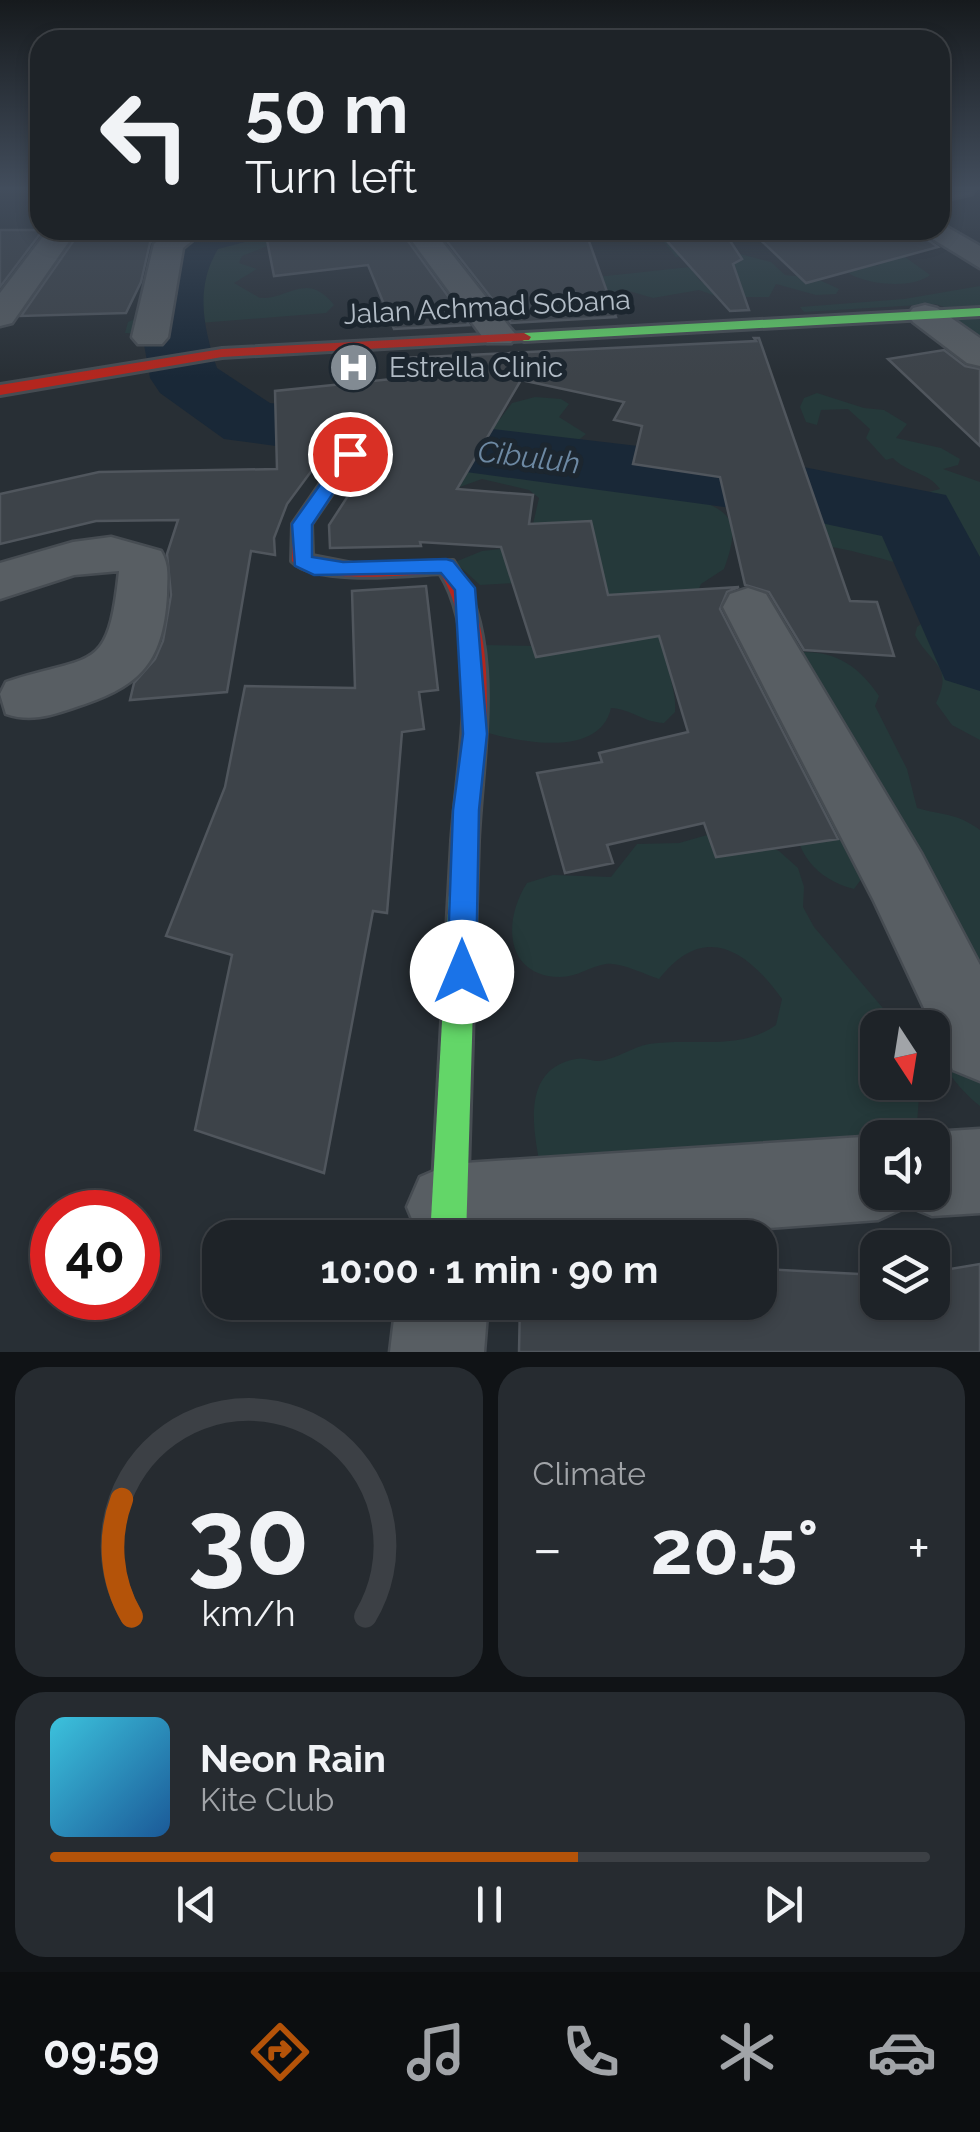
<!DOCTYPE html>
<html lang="en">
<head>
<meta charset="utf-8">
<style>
  :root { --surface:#1e2328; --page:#262b30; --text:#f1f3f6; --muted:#a1a4a8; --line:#3c4045; --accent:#b45309 }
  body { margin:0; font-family:Raleway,sans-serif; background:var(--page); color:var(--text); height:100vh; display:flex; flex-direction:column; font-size:38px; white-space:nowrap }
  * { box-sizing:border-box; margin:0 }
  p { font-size:32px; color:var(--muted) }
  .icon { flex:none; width:55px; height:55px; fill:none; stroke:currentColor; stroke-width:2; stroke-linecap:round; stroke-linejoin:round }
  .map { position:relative; height:1352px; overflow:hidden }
  .drawer { display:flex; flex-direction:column; gap:15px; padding:15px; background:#101316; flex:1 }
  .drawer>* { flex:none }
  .guide { position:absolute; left:30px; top:30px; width:920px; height:210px; border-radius:30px; box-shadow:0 5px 15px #0003,0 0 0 2px var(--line); background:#1e2328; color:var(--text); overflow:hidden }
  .needle { width:65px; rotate:168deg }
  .controls { position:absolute; left:860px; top:1010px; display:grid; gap:20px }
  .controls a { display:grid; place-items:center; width:90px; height:90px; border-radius:20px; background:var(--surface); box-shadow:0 5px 15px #0003,0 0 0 2px var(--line); font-size:50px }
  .speed { position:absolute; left:30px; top:1190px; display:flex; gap:20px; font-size:50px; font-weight:700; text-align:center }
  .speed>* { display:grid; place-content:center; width:130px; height:130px; border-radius:50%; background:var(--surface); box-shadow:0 5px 15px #0003,0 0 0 2px var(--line); line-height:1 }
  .speed .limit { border:15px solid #d22; background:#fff; color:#111 }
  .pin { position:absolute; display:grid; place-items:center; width:85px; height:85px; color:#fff; margin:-42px; border:5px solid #fff; border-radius:50%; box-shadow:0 2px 10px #0007 }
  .me { position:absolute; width:110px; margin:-55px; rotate:0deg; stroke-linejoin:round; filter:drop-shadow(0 0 8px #0008) }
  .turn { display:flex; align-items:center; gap:35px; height:210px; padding:0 50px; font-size:45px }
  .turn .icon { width:130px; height:130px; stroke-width:2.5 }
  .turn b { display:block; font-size:70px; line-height:85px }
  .big { font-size:75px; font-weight:700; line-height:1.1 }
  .drawer .card { flex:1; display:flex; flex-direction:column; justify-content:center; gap:15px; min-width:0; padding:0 35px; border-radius:30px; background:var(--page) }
  .drawer .dial { align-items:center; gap:0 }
  .dial svg { height:260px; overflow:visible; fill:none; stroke:var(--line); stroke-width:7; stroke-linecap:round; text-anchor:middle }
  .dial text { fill:var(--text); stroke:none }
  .song { display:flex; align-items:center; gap:30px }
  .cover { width:120px; height:120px; border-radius:15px; background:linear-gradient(135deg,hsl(190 70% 55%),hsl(210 70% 35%)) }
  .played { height:10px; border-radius:5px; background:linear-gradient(90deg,var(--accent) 60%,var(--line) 60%) }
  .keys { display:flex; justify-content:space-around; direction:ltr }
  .heat { display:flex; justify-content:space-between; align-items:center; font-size:55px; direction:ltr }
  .drawer .tiles { flex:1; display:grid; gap:15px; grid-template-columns:1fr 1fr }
  .card:last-child { grid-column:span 2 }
  .trip { position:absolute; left:202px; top:1220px; width:575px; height:100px; border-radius:30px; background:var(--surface); box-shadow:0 5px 15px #0003,0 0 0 2px var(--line); font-weight:700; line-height:100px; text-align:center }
  .menu { display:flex; height:160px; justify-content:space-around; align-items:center; background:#0c0e10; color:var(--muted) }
  .menu .icon { width:70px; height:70px }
  .menu .current { color:var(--accent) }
  .menu b { font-size:45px; color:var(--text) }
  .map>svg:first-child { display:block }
  .green { fill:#25393a }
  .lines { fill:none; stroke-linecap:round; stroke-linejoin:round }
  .river { fill:#192837; fill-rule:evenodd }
  .building { fill:#3d4349; stroke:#50565d; stroke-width:2.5 }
  .street-casing { stroke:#464c52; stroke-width:5 }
  .fast-casing { stroke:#464c52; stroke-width:6 }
  .jam-casing { stroke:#464c52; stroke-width:6 }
  .street { fill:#585e63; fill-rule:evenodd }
  .fast { fill:#63d668; fill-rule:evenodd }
  .jam { fill:#b3261e; fill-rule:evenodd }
  .route { fill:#1a73e8; stroke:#114b97; stroke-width:2.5 }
  .labels { text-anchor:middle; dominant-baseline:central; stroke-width:10; stroke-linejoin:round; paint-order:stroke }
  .far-street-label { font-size:28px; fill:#b2bcc6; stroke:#1c262f }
  .far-poi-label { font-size:28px; fill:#b2bcc6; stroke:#1c262f; text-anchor:start }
  .far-water-label { font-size:30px; font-style:italic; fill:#6d89a3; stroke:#1c262f }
</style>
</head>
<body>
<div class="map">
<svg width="980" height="1352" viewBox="0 0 980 1352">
  <rect width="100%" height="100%" fill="#282f35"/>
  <g class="green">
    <path d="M309 230 242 256 239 263 257 269 234 283 260 298C288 300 307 270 334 305L326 313 187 324 165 315 144 334 125 333 128 322 144 315 157 287 191 267 182 256 153 260 154 252 200 231Z"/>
    <polygon points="654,230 692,230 732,252 771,262 785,275 815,278 839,289 836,294 816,295 776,284 769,297 719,297 699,290 653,298 622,289 604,294 464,274 472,264 587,278 690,267 700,281 709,283 703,254 676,257"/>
    <path d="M894 256 905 257 930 275C913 289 869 285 850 274L849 270 873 259 877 266Z"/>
    <polygon points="980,286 980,336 953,329 951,309 935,304 804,312 800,307 904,299"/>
    <path d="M817 393 864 408 884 410 907 424 896 438 941 448 960 459 958 465 943 469 980 482V740L952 725 936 703C954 665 931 665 915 635L917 627 933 615 906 591 900 564C873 556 850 550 822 545L802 521C840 509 891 535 925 505V493L940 489C928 472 907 473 893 458L886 460 866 438 870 429 848 409 821 410 817 425 806 422 800 407 804 398Z"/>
    <path d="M535 397 561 399 569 404 559 417 586 434 554 460 548 472 553 480 644 464C658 470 665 481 677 488 720 513 747 507 724 569L701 584 669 656C667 676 677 692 675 712L664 723C642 722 632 709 611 708 600 757 525 743 488 733L483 645 538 646 516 583 480 585 455 562 482 551 528 546 539 498 529 490 482 479 457 488 353 486 314 473 313 464 352 436 500 419 512 403Z"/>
    <path d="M800 652C836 651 859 666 879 696L875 706 907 769 917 808C944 816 955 812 980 830V1106C957 1088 933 1057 932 1028L924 1024 918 987 865 874 854 889C809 877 789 843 796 799 798 785 799 772 808 762L802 716 763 739 728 669 749 659Z"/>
    <path d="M714 833 758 842 779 851 798 868 804 887 803 907 814 927 899 1027 878 1028V1082L920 1083 916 1137 539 1160C532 1123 524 1068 576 1059 583 1057 591 1061 599 1061 615 1060 632 1047 649 1044 694 1037 738 1052 776 1025L782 999C746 949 704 922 659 979 644 974 620 962 606 964 590 966 578 977 560 977 504 976 503 920 527 883L553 875 611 877 637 844 679 843Z"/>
  </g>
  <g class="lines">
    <path class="river" d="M175 230H257L249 241 218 249C195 287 203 327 217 368L270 403 783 463 946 495 980 557V691L945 680 882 536 783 515 224 439 160 393 150 378 140 322 143 288Z"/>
  </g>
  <g class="building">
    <polygon points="0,230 43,230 0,287"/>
    <polygon points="81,230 165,230 150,243 141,282 126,313 21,316"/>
    <polygon points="265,230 400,230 469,325 394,329 368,265 274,276"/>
    <polygon points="438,230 585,230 616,317 511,323"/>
    <polygon points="657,230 723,230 742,259 733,264 749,310 730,311"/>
    <polygon points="750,230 914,230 938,247 806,283"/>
    <polygon points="754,338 759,338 850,601 877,602 894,656 804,650 769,592 745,585 720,477 633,464 642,426 614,420 624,402 521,380 457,489 533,495 529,524 591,521 608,595 739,587 727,592 720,609 838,839 716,857 704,823 607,845 613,863 565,873 537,773 602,762 599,753 688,732 659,636 536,657 501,547 420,542 421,546 330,548 329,525 374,456 366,441 349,437 332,443 287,504 274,538 275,555 251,551 227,692 130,700 134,683 155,659 163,641 171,595 167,554 178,520 96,521 0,544 0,494 99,472 277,469 275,391 412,377 405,358 756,341"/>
    <polygon points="944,350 965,366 980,369 980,446 888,359"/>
    <polygon points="426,586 438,690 419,692 424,729 402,732 387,913 373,911 324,1173 195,1130 232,955 166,936 225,787 245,686 355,688 352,591"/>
    <polygon points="980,1264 980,1352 519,1352 520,1302 767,1302 763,1269 878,1275 878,1302 932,1302 932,1272"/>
  </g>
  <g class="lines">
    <defs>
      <g id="street">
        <polygon points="940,188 976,188 972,194 940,201"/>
        <polygon points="940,223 980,246 980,268 918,230 940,230"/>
        <polygon points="48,230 77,230 12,323 0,326 0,293"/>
        <polygon points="171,230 205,230 183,248 168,337 162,344 138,344 132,337 154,244"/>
        <polygon points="404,230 433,230 511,329 517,336 511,343 487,343"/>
        <polygon points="925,305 937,308 980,338 980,366 967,363 913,322 908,315 913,308"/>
        <path d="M111 537 161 551C170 566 167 579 167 595 163 666 137 688 73 708 49 716 30 722 6 714L0 694 6 682C94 653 108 675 119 571L74 575 0 599V563L73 542Z"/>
        <polygon points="748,588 766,594 921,853 980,965 980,1081 953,1070 873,899 723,607 730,594"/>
        <polygon points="980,1129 980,1213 932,1216 908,1206 878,1220 630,1238 420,1238 407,1207 420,1177 450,1164 878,1136 882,1138 878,1138 878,1192 932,1192 932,1138 919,1138 932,1132"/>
        <polygon points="396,1302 488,1302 484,1352 390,1352"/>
      </g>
      <g id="fast">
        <polygon points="980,308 980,316 524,341 517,337 524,333"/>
        <polygon points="465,829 474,832 478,841 466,1238 430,1238 452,841 456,832"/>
      </g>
      <g id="jam">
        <polygon points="524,333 531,337 529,340 222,357 0,395 0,385 222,349"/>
        <path d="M350 449 359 454 311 524 312 556 353 564 453 561C506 640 482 751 478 841L474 850 465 853 456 850 452 841C457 765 483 640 440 573 407 575 315 585 292 561L293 524 344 450Z"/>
      </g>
    </defs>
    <use href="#street" class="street-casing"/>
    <use href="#fast" class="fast-casing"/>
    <use href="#jam" class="jam-casing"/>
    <use href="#street" class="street"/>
    <use href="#fast" class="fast"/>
    <use href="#jam" class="jam"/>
  </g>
  <linearGradient id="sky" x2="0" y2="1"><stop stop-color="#161a1d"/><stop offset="0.5" stop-color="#424d5c"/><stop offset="1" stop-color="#424d5c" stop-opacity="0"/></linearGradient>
  <rect width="980" height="377" fill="url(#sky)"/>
  <polygon class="route" points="344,451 359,454 312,525 312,557 343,562 446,559 453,561 475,588 487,734 479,810 476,972 472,983 462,987 451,983 447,972 453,810 463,734 455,590 441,573 314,575 295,566 292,524"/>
  <defs>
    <symbol id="hospital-disc" viewBox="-11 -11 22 22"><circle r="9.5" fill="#828b93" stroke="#1c262f"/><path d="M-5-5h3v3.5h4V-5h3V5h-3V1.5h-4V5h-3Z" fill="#fff"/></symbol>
  </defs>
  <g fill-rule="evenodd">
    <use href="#hospital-disc" x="326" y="340" width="55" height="55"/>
  </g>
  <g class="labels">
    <g class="far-street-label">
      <text transform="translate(487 307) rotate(-3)">Jalan Achmad Sobana</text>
    </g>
    <g class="far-poi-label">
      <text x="389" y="367">Estrella Clinic</text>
    </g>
    <g class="far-water-label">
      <text transform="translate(529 457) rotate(7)">Cibuluh</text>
    </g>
  </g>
</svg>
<div class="controls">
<a><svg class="needle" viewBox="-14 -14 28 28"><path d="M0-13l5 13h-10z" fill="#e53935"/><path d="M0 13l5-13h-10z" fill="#a1a4a8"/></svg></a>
<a><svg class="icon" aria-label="sound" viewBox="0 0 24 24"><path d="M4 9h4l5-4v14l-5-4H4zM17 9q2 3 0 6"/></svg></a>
<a><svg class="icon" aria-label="layers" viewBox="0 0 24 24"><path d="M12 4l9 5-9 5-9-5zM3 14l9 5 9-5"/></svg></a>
</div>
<div class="speed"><div class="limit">40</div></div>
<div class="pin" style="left:350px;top:454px;background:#d93025"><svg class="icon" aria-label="arrive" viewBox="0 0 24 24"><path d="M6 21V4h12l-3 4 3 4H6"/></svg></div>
<svg class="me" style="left:462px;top:972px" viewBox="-20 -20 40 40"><circle r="19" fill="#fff"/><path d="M0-13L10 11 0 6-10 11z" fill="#1a73e8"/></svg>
<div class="trip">10:00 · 1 min · 90 m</div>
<div class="guide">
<div class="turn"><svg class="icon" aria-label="left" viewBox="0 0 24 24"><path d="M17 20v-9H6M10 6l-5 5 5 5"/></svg><div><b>50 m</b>Turn left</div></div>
</div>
</div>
<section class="drawer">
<div class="tiles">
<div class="card dial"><svg viewBox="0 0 100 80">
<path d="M14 69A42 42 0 1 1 86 69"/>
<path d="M14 69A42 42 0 0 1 11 33" stroke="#b45309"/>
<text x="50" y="56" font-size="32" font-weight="700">30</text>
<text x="50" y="72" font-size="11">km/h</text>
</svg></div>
<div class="card"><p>Climate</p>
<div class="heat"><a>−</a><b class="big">20.5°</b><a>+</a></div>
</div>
<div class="card">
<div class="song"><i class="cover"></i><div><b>Neon Rain</b><p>Kite Club</p></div></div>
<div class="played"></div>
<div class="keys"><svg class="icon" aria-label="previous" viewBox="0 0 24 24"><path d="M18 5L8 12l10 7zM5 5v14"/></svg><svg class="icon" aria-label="pause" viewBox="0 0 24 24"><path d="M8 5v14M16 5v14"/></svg><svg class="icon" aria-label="next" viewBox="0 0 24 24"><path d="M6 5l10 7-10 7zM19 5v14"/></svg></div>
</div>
</div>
</section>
<nav class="menu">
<b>09:59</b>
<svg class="icon current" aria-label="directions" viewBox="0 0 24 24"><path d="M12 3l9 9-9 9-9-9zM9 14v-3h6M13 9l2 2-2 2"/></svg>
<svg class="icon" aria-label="music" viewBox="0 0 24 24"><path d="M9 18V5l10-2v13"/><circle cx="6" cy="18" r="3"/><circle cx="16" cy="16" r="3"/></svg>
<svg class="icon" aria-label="phone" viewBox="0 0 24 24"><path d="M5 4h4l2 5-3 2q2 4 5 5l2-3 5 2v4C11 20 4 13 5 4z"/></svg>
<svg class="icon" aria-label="climate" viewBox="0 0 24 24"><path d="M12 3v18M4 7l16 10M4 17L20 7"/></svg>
<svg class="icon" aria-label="car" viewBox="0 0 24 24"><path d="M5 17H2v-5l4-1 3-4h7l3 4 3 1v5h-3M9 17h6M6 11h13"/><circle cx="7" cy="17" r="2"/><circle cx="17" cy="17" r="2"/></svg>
</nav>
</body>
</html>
